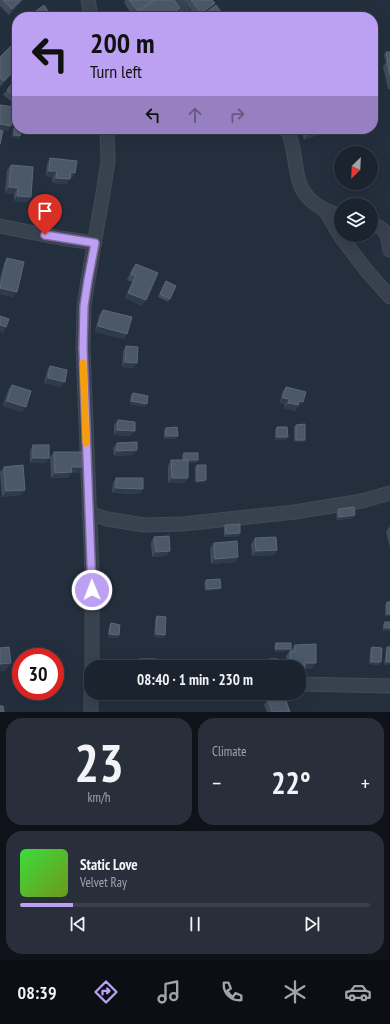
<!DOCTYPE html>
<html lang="en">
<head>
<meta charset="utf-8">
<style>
  :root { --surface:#1b232e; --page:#282f3a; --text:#f1f3f6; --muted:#a0a4aa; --line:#39404a; --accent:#bca0f2 }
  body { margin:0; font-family:"PT Sans Narrow",sans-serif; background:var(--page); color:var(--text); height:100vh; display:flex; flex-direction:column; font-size:15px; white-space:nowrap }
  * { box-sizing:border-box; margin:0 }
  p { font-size:13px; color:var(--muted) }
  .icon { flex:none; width:22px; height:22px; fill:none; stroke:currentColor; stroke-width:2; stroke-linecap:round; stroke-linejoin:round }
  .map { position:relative; height:712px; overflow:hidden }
  .side { display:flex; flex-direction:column; gap:6px; padding:6px; background:#0f1319; flex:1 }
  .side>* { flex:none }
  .top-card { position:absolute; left:12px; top:12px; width:366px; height:122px; border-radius:16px; box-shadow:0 4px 16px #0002,0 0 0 1px var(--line); background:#bca0f2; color:#111; overflow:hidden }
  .needle { width:26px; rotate:204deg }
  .controls { position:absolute; left:334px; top:146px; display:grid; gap:8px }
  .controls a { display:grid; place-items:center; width:44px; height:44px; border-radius:50%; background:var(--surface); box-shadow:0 4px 16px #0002,0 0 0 1px var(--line); font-size:20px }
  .speed { position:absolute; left:12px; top:648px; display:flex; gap:8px; font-size:20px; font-weight:700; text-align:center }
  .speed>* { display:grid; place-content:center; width:52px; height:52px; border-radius:50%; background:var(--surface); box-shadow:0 4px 16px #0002,0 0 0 1px var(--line); line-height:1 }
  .speed .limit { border:6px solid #d22; background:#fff; color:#111 }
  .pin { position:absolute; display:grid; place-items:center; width:34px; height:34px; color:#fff; margin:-41px -17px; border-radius:50% 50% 50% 0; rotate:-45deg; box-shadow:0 0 4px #0007 }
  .pin .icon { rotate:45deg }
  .me { position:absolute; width:44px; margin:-22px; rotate:359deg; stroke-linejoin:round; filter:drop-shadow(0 0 3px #0008) }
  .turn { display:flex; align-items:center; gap:14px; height:84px; padding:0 12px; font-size:18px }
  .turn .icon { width:52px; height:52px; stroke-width:2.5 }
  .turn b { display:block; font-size:28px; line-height:34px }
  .lanes { display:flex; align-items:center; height:38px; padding:0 12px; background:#0003; justify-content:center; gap:20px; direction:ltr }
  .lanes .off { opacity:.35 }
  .big { font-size:30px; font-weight:700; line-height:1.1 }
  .side .tile { flex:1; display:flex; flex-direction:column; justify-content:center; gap:6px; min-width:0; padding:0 14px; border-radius:16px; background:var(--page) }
  .side .dial { align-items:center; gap:0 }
  .dial b { font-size:52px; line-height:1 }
  .song { display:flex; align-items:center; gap:12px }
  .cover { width:48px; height:48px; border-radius:6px; background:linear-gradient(135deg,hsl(120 70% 55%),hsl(80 70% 35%)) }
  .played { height:4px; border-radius:2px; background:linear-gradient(90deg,var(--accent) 15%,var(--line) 15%) }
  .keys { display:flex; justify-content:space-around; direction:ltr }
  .heat { display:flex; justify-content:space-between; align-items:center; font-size:22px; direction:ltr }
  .side .tiles { flex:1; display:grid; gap:6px; grid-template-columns:1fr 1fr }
  .tile:last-child { grid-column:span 2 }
  .trip { position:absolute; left:84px; top:660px; width:222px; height:40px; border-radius:16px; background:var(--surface); box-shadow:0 4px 16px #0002,0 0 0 1px var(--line); font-weight:700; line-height:40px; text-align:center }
  .tab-bar { display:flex; height:64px; justify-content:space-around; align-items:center; background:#0b0e12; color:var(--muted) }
  .tab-bar .icon { width:28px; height:28px }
  .tab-bar .selected { color:var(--accent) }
  .tab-bar b { font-size:18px; color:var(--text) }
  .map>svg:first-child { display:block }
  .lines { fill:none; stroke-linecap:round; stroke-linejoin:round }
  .street-casing { stroke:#414a57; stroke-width:15 }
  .street { stroke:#38414e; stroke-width:13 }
  .wall { fill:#3f4b5c }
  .shaded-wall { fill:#2f3b4b }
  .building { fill:#4b5868; stroke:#5c6777 }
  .route-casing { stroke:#7a689d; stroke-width:10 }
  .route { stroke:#bca0f2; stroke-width:7 }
  .slow { stroke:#f59e0b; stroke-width:7 }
</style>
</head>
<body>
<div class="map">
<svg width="390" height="712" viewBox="0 0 390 712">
  <rect width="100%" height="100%" fill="#242f3e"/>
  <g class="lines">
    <defs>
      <g id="street">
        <polyline points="88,0 91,17"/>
        <polyline points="174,0 185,17"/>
        <path d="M287 129C295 146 294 164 299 181 304 200 323 211 341 216"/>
        <polyline points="325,210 341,237 366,270 390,297"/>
        <path d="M371 223C387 230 387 233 390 250"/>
        <polyline points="0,226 60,238 95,243"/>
        <polyline points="89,513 107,519 144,525 182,524 295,512 362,501 390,493"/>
        <polyline points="92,667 92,574 83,348 84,306 88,280 104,187 108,161 107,129"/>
        <polyline points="299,684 390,686"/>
        <polyline points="91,712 91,693"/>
      </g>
    </defs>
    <use href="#street" class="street-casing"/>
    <use href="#street" class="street"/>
  </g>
  <g class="wall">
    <polygon points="0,0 23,0 9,15 0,6"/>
    <polygon points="125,0 174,0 180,8 174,15 172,17 135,17 137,15 134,17 124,3"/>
    <polygon points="183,0 212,0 215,3 211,8 200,17 196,17"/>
    <polygon points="32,14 52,17 29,17"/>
    <polygon points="17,46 17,69 0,87 0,57"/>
    <polygon points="386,52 390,52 390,89 388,89 383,66 386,63 384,55"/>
    <polygon points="17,77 17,104 16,105 3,95"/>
    <polygon points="17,109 17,129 19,139 12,137 13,129 15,126 12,125 14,114"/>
    <polygon points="301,129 321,129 322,130 318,135 304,140"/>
    <polygon points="50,158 75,173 72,178 70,178 66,184 52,183 53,177 46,176 47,164"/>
    <polygon points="11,165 31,197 27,202 14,201 14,194 5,193 7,170"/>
    <polygon points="7,258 13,297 0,294 0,278 4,263"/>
    <polygon points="136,264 142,306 125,298 132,282 127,280 132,269"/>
    <polygon points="166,281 170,299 168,302 158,297 164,284"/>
    <polygon points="103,310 124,339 95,332 99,315"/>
    <polygon points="126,346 137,363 133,368 122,367 123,351"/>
    <polygon points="50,366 61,387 44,383 47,371"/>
    <polygon points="12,385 22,412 3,406 8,390"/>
    <polygon points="286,387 299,407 297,407 295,411 284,408 285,404 280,403 282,392"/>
    <polygon points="133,393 145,407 130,404 131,395"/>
    <polygon points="118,420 131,436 114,435 114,425"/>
    <polygon points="296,425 305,440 303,442 294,442 294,427"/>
    <polygon points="277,427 286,440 275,440 275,430"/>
    <polygon points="166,428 176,439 164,439 164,430"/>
    <polygon points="117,443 133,455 114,456 113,448"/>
    <polygon points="33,445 49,458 46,463 30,463 30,450"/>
    <polygon points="54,452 82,467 78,473 71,473 68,478 51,478 50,457"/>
    <polygon points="184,453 196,463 188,463 188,478 184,483 168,483 168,466 171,460 182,460 182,455"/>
    <polygon points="197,465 204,483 195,483 195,467"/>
    <polygon points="4,467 25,490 21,495 2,497 0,472"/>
    <polygon points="116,478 140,494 112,493 113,483"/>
    <polygon points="338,509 353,518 337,520 336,512"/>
    <polygon points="225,525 240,533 239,536 224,537 224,528"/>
    <polygon points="390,525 390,548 386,532"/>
    <polygon points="154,537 166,556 152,557 151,542"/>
    <polygon points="255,538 277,550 274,555 252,556 251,544"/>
    <polygon points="214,543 235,562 211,564 210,548"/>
    <polygon points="206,580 221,588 219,590 205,591 204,583"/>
    <polygon points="387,602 390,616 385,616 385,605"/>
    <polygon points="157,616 165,635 163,638 154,637 155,619"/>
    <polygon points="385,622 390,622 390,631 383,631 383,624"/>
    <polygon points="111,623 117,638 108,637 109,626"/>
    <polygon points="276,643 291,649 289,651 275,652 274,646"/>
    <polygon points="295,645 312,669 305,669 302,674 299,667 287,667 286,656 290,651 291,651 291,650"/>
    <polygon points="372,647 379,665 369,664 370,650"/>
    <polygon points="387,647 390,647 390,665 384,665 386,650"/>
    <polygon points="139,659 155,667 135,667 135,664"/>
    <polygon points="269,659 279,667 268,667 268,662"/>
    <polygon points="268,699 290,712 267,712 264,705"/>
  </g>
  <g class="shaded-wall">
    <polygon points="21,0 23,0 9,15 12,9"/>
    <polygon points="154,0 140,10 137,15 134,17 138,11"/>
    <polygon points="215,3 211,8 200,17 199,17 201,13"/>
    <polygon points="180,8 174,15 172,17 166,17"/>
    <polygon points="17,67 17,69 0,87 4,81"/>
    <polygon points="16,120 17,120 17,126 12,125"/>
    <polygon points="0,124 11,126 8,131 0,130"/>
    <polygon points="322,130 318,135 304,140 308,134"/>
    <polygon points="14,135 20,136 19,139 12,137"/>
    <polygon points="49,171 57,171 53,177 46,176"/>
    <polygon points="71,172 75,173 72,178 67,178"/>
    <polygon points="56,178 70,179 66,184 52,183"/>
    <polygon points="9,187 18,188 14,194 5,193"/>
    <polygon points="17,196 31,197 27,202 14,201"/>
    <polygon points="0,288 17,292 13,297 0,294"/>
    <polygon points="128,293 146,300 142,306 125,298"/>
    <polygon points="0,325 6,327 3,333 0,332"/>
    <polygon points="98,326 127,334 124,339 95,332"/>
    <polygon points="125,362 137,363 133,368 122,367"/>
    <polygon points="48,378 65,382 61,387 44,383"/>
    <polygon points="283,398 289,399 285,404 280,403"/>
    <polygon points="7,401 26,407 22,412 3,406"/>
    <polygon points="131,401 147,404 145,407 130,404"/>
    <polygon points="299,401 303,402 299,407 297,407 295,411 284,408 288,403"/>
    <polygon points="117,430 135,431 131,436 114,435"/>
    <polygon points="166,436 178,436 176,439 164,439"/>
    <polygon points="277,437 288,437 286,440 275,440"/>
    <polygon points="296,440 305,440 303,442 294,442"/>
    <polygon points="137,450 133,455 114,456 117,451"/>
    <polygon points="33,458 49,458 46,463 30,463"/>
    <polygon points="184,460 198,460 196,463 182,463"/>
    <polygon points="71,467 82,467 78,473 71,473 68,478 51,478 55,473"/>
    <polygon points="172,478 188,478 184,483 168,483"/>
    <polygon points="206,480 204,483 195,483 197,481"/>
    <polygon points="116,488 143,489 140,494 112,493"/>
    <polygon points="25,490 21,495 2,497 6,491"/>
    <polygon points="355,515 353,518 337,520 339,517"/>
    <polygon points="240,533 239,536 224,537 226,534"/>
    <polygon points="277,550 274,555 252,556 256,551"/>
    <polygon points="170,551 166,556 152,557 156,552"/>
    <polygon points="238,557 235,562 211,564 215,559"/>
    <polygon points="221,588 219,590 205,591 207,589"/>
    <polygon points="387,614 390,614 390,616 385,616"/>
    <polygon points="385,628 390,628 390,631 383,631"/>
    <polygon points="109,634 119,635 117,638 108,637"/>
    <polygon points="156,634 165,635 163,638 154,637"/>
    <polygon points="276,649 291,649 289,651 275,652"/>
    <polygon points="371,662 381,662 379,665 369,664"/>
    <polygon points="386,662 390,662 390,665 384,665"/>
    <polygon points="11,663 5,671 0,671 0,664"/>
    <polygon points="290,663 295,663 292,667 287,667"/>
    <polygon points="305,663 316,663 312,669 305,669 302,674 299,674 299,668"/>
  </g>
  <g class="building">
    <polygon points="3,0 21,0 12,9"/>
    <polygon points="129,0 154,0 138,11"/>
    <polygon points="155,0 174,0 180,8 166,17 144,17 140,10"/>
    <polygon points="191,0 212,0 215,3 201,13"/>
    <polygon points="44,5 52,17 34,17 32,14"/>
    <polygon points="216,5 225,17 203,17 202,16"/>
    <polygon points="185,15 186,17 181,17"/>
    <polygon points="14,43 17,46 17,67 4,81 0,78 0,57"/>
    <polygon points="386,52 390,52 390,60 388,61"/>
    <polygon points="390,60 390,75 387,61"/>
    <polygon points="17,77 17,98 7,90"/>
    <polygon points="0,105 14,107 11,126 0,124"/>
    <polygon points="17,111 17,120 16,120"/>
    <polygon points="15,126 17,126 17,129 22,129 20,136 14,135"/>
    <polygon points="306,129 321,129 322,130 308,134"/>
    <polygon points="0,130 3,131 0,144"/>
    <polygon points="50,158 77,161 75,173 71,172 70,179 56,178 57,171 49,171"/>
    <polygon points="11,165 33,167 31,197 17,196 18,188 9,187"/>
    <polygon points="7,258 24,262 17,292 0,288"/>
    <polygon points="136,264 158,273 146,300 128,293 136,276 131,274"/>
    <polygon points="166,281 176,286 170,299 160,294"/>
    <polygon points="103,310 132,317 127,334 98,326"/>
    <polygon points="0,316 9,319 6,327 0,325"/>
    <polygon points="126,346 138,347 137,363 125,362"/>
    <polygon points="50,366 67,370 65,382 48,378"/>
    <polygon points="12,385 31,391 26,407 7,401"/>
    <polygon points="286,387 306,392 303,402 299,401 298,405 288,403 289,399 283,398"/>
    <polygon points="133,393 148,396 147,404 131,401"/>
    <polygon points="118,420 135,422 135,431 117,430"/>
    <polygon points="305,424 305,440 296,440 296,425"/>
    <polygon points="177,427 178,436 166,436 166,428"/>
    <polygon points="277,427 287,427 288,437 277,437"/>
    <polygon points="137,442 137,450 117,451 117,443"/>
    <rect x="33" y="445" width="16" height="13"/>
    <polygon points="54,452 82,452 82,467 71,467 72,472 55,473"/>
    <rect x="184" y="453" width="14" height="7"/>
    <polygon points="171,460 188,460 188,478 172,478"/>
    <polygon points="23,465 25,490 6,491 4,467"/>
    <polygon points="197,465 206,465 206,480 197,481"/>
    <polygon points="116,478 143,478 143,489 116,488"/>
    <polygon points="354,507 355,515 339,517 338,509"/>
    <polygon points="240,524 240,533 226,534 225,525"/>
    <polygon points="169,536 170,551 156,552 154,537"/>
    <polygon points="276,537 277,550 256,551 255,538"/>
    <polygon points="237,541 238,557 215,559 214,543"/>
    <polygon points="220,579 221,588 207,589 206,580"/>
    <rect x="387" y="602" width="3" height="12"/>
    <polygon points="157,616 166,617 165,635 156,634"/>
    <rect x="385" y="622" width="5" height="6"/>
    <polygon points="111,623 120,625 119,635 109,634"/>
    <rect x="276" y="643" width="15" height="6"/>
    <polygon points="316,644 316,663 305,663 305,668 299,668 299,667 296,667 295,663 290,663 290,651 295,651 295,645"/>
    <polygon points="9,647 11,663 0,664 0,648"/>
    <polygon points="372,647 382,648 381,662 371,662"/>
    <polygon points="387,647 390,647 390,662 386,662"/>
    <polygon points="139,659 156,659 155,667 139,667"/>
    <polygon points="269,659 278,659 279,667 270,667"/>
    <polygon points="284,695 290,712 272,712 268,699"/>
    <polygon points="0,706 3,706 4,712 0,712"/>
  </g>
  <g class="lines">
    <defs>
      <polyline id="route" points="45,235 95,243 88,280 84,306 83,348 92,590"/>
    </defs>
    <use href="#route" class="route-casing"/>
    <use href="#route" class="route"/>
    <polyline class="slow" points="83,363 86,443"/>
  </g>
</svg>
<div class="controls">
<a><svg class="needle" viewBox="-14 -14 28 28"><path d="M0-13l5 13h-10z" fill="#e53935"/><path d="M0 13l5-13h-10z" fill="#a0a4aa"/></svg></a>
<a><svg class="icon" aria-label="layers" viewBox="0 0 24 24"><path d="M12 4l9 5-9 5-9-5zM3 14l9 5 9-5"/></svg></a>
</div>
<div class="speed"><div class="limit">30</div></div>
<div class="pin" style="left:45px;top:235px;background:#d93025"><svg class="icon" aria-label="arrive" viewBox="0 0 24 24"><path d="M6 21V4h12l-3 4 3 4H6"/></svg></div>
<svg class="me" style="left:92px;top:590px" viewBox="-20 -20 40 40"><circle r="17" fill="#bca0f2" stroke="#fff" stroke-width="3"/><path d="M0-11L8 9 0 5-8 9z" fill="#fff"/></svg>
<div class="trip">08:40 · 1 min · 230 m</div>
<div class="top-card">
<div class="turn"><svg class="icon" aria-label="left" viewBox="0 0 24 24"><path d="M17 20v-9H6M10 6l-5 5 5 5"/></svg><div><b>200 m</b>Turn left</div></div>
<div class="lanes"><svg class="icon" aria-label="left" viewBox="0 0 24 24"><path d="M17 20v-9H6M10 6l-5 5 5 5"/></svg><svg class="icon off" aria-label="ahead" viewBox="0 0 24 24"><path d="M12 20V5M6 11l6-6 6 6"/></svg><svg class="icon off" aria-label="right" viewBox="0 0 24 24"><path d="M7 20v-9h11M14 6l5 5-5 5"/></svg></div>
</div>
</div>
<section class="side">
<div class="tiles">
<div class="tile dial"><b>23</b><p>km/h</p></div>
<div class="tile"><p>Climate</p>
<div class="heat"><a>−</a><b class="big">22°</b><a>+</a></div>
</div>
<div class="tile">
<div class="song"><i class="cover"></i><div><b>Static Love</b><p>Velvet Ray</p></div></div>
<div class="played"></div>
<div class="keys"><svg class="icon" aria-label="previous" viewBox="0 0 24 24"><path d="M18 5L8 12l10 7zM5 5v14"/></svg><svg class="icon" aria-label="pause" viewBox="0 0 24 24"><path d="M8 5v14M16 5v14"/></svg><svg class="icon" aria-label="next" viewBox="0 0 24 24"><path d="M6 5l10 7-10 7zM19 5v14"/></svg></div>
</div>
</div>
</section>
<nav class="tab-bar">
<b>08:39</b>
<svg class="icon selected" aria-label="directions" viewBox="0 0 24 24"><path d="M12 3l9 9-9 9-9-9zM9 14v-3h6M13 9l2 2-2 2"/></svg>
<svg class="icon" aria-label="music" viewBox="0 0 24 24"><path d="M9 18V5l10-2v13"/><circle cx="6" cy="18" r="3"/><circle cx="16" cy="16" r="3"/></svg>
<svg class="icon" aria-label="phone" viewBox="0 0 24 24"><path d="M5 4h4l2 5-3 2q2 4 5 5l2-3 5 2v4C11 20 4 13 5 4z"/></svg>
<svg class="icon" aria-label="climate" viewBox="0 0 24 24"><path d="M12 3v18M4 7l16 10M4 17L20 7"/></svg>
<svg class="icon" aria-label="car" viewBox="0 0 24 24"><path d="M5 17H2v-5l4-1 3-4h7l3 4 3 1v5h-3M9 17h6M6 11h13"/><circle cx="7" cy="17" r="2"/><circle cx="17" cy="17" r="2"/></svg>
</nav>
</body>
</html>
